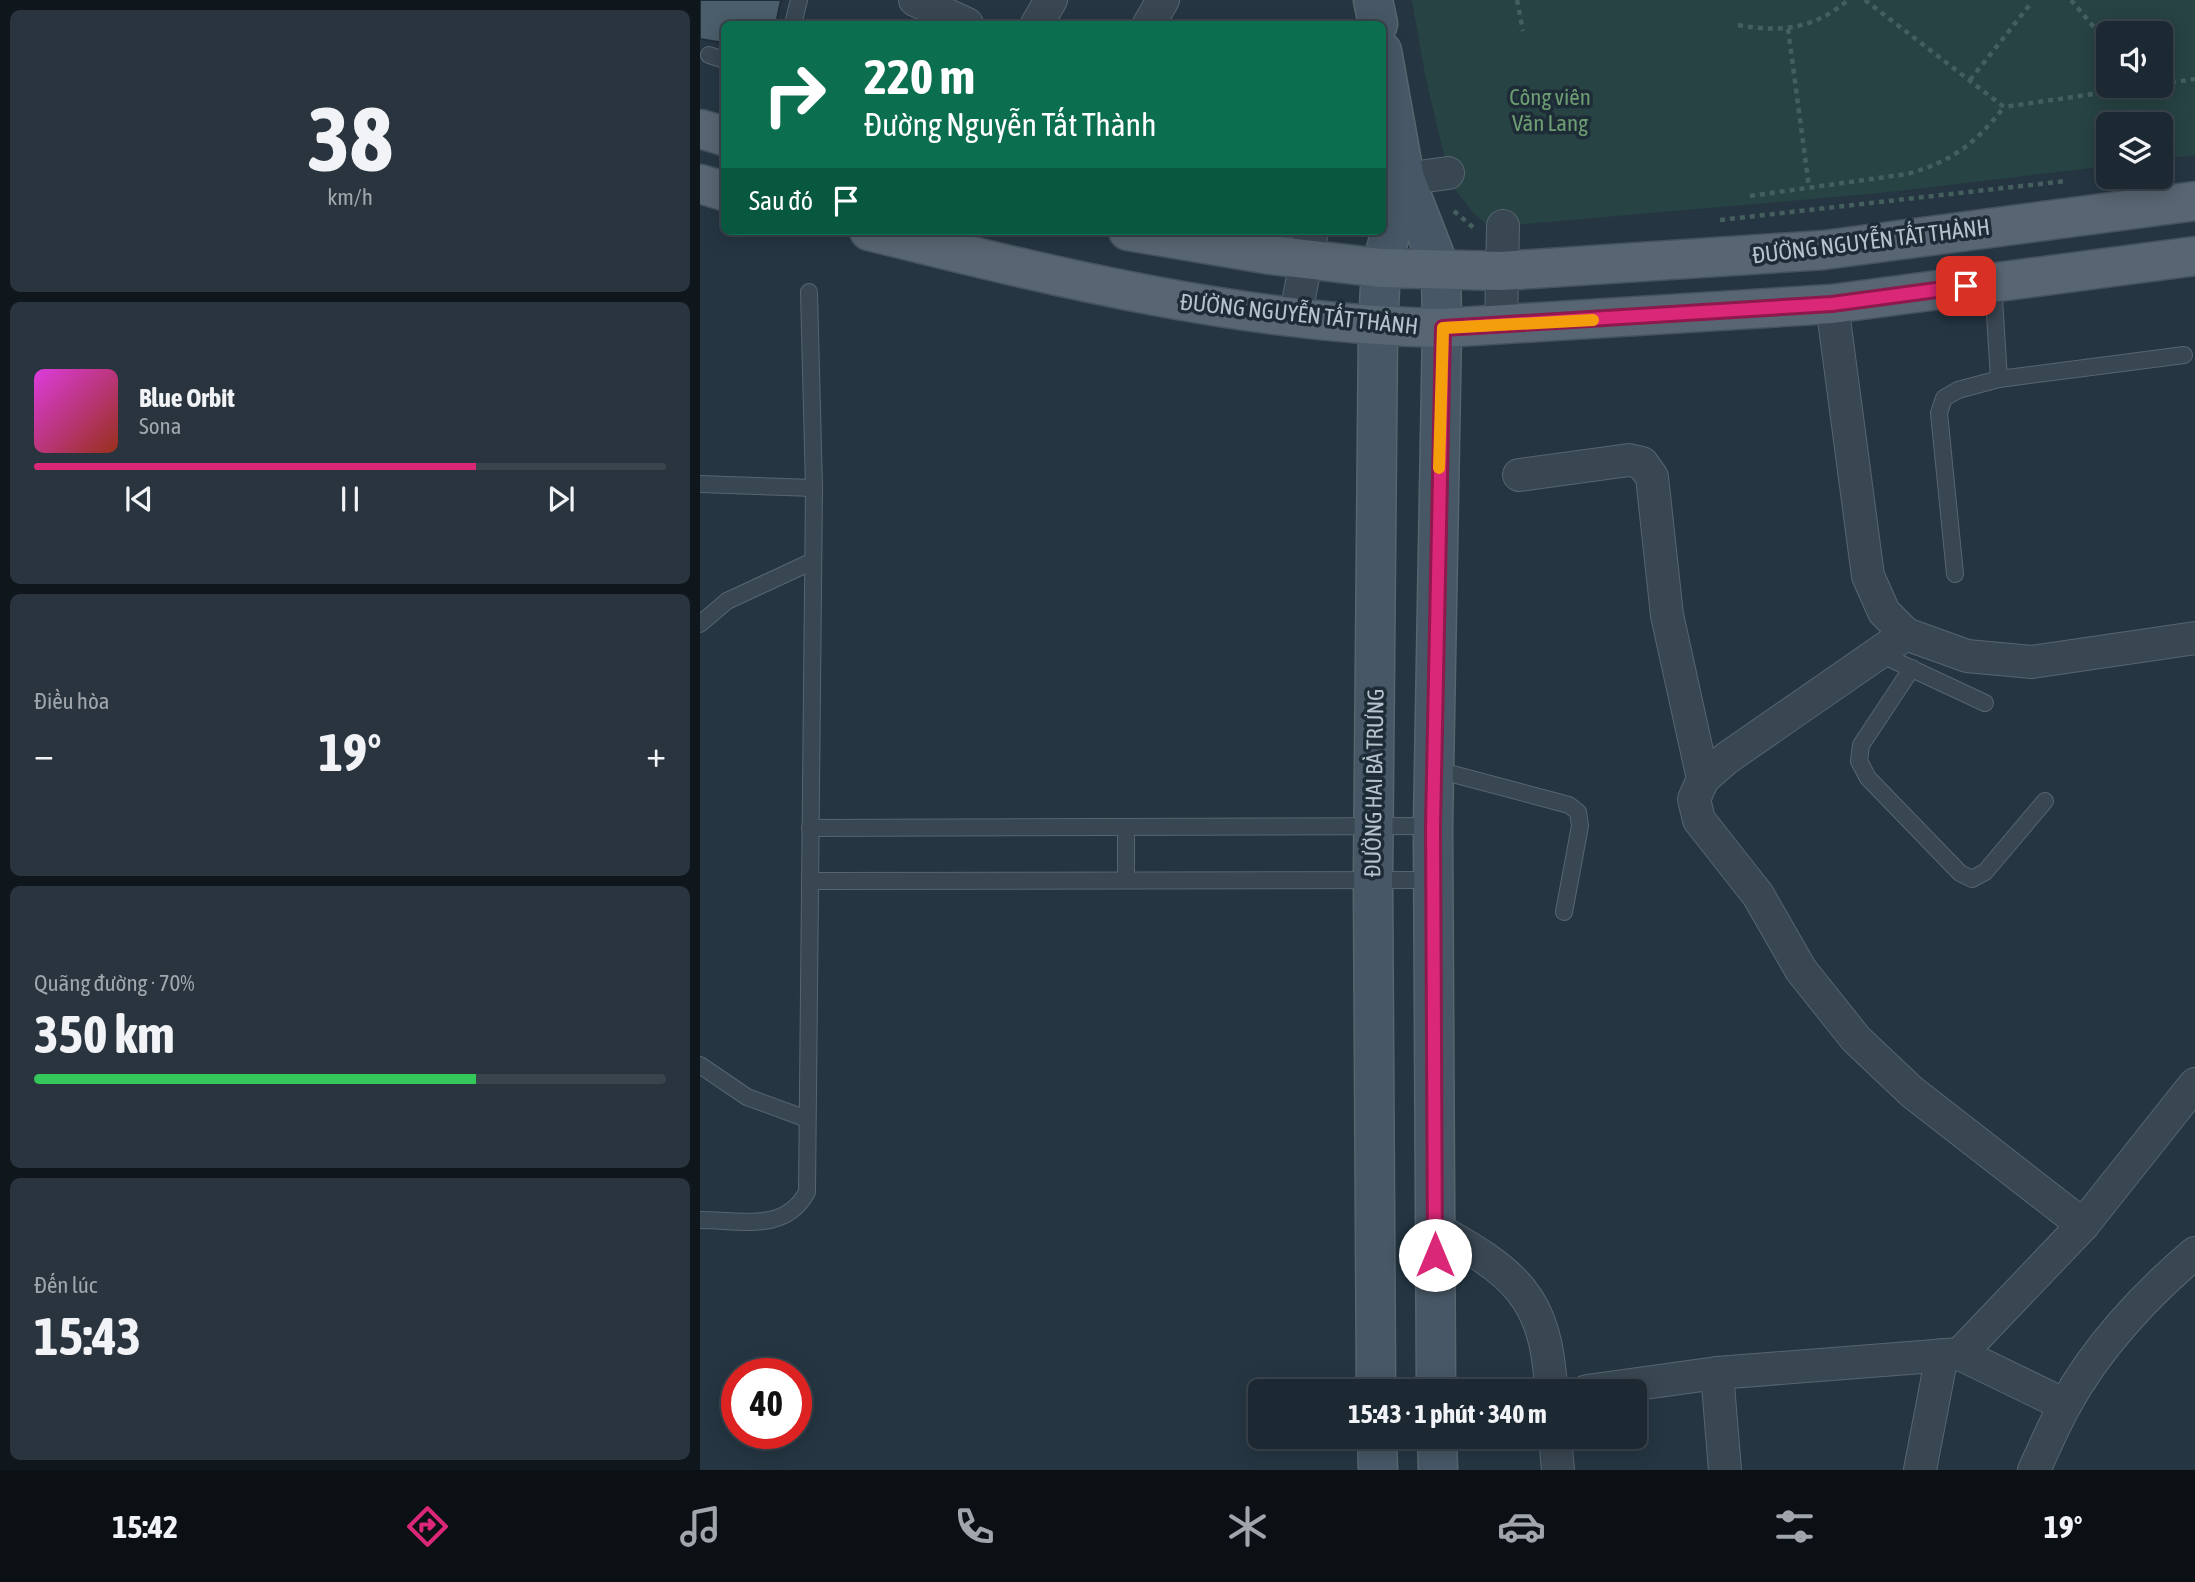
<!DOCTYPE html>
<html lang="vi">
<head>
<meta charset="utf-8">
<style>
  :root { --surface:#1c2832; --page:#29343e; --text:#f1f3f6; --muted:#a0a6ac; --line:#3a444d; --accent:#db2777 }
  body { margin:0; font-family:"Asap Condensed",sans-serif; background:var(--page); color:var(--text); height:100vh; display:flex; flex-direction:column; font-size:26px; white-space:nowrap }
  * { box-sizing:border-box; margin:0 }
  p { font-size:23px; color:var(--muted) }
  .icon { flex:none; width:38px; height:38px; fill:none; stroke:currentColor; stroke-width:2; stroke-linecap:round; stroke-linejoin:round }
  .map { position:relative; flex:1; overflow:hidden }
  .drawer { display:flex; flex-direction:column; gap:10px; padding:10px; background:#0f161c; width:700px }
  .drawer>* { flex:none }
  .hud { position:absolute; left:21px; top:21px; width:665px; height:214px; border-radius:10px; box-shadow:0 4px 18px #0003,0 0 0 2px var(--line); background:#0b6e4f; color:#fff; overflow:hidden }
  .tools { position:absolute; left:1396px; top:21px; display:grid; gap:14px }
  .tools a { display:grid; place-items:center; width:77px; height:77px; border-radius:10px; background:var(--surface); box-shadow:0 4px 18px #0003,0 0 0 2px var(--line); font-size:35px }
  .speed { position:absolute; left:21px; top:1358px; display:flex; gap:14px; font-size:35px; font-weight:700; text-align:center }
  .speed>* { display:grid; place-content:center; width:91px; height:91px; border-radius:50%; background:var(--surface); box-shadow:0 4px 18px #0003,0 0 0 2px var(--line); line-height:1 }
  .speed .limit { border:10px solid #d22; background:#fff; color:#111 }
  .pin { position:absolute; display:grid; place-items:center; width:60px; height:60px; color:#fff; margin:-30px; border-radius:14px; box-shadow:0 4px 10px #0006 }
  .me { position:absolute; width:77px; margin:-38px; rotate:0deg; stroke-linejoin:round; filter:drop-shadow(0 0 5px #0008) }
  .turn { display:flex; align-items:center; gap:24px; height:147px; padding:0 28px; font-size:32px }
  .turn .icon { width:91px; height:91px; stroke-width:2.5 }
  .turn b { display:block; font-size:49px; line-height:60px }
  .then { display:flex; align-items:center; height:66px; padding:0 28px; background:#0003; gap:14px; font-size:26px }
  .big { font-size:52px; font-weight:700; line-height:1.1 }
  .drawer .tile { flex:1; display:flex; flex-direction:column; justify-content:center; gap:10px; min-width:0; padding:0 24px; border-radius:10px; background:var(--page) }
  .drawer .dial { align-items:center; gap:0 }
  .dial b { font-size:91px; line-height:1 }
  .song { display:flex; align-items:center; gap:21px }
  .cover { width:84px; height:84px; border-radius:10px; background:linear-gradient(135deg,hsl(300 70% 55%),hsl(10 70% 35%)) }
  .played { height:7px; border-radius:4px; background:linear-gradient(90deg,var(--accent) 70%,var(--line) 70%) }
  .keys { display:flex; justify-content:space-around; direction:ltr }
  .heat { display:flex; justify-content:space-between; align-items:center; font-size:38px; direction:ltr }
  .charge { height:10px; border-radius:5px; background:linear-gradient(90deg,#34c759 70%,var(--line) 0) }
  .trip { position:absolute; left:548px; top:1379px; width:399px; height:70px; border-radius:10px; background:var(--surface); box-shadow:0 4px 18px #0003,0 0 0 2px var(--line); font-weight:700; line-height:70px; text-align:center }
  .tab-bar { display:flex; height:112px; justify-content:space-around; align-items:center; background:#0b1014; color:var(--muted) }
  .tab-bar .icon { width:49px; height:49px }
  .tab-bar .current { color:var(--accent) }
  .tab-bar b { font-size:32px; color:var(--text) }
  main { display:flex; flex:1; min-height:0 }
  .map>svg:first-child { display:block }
  .green { fill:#274343; fill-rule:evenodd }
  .building { fill:#4b5e6b; stroke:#202e39; stroke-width:2 }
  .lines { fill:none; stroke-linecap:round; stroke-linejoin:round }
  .lane-casing { stroke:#57656f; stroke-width:18 }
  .street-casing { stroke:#57656f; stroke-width:34 }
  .secondary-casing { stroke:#57656f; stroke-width:41 }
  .primary-casing { stroke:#46535e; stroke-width:41 }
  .path { stroke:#455f5e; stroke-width:4.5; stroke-dasharray:5 5; stroke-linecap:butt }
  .lane { stroke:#394752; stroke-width:16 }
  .street { stroke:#394752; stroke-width:32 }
  .secondary { stroke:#475765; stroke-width:38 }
  .primary { stroke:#576672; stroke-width:38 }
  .route-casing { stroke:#8e194d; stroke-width:18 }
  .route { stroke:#db2777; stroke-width:12 }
  .slow { stroke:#f59e0b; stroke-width:12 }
  .labels { text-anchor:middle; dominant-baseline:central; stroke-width:7; stroke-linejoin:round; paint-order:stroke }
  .park-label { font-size:23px; fill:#6d9e71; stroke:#1e2c37 }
  .street-label { font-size:23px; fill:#b6c2cc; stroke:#1e2c37 }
</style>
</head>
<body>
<main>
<section class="drawer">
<div class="tile dial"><b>38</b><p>km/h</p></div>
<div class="tile">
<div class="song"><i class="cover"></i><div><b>Blue Orbit</b><p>Sona</p></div></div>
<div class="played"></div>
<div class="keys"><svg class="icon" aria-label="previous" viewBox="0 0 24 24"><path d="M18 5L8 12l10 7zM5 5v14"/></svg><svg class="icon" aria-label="pause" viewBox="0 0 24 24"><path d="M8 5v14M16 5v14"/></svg><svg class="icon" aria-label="next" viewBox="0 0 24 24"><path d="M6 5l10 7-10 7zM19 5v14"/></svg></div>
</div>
<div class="tile"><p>Điều hòa</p>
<div class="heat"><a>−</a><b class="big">19°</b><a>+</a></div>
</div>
<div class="tile"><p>Quãng đường · 70%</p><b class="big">350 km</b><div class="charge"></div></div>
<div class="tile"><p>Đến lúc</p><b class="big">15:43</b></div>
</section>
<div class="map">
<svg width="1495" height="1470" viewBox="0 0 1495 1470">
  <rect width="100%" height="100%" fill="#253642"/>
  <path class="green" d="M712 0H1495V155L1461 159V124H1409V166L1181 193 790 227 774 214 751 184 725 75ZM1409 33H1461V86H1409Z"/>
  <polygon class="building" points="0,0 81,0 76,24 24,24 24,43 0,39"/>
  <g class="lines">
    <defs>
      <g id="lane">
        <polyline points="93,24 99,0"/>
        <polyline points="9,55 24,60"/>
        <polyline points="1293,283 1299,379"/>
        <polyline points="0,484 114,488"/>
        <polyline points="1255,574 1239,413 1244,398 1258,390 1299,379 1484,355"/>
        <polyline points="0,624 27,601 113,561"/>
        <polyline points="1178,653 1285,703"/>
        <polyline points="1212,668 1161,745 1159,761 1168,778 1260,873 1272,879 1285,872 1345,801"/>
        <polyline points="734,769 869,805 878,812 880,826 864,912"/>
        <polyline points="110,828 733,826"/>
        <polyline points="426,829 426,880"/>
        <polyline points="110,881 733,880"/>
        <polyline points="0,1065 47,1097 107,1119"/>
        <path d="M0 1220C41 1220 85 1233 107 1192L114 488 109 292"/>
      </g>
      <g id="street">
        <polyline points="215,0 267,24"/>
        <polyline points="337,24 351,0"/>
        <polyline points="449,24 463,0"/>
        <polyline points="682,182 748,173"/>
        <polyline points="1132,304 1168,576 1184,612 1206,634 1267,656 1332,662 1495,638"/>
        <polyline points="595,318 612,231"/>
        <polyline points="801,325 803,226"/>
        <polyline points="819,475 929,460 942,463 952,477 967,615 1003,779"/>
        <polyline points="1206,634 1027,758 1003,779 994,799 999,820 1058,895 1101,970 1156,1039 1212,1092 1383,1225"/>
        <path d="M735 1228C813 1272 847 1295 851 1391"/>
        <polyline points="1260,1354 1383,1225 1495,1084"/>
        <polyline points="1017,1373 1025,1470"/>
        <polyline points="887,1391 1017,1373 1260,1354 1365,1405"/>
        <polyline points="855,1437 858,1470"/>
        <polyline points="1220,1470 1242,1355"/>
        <path d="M1334 1470C1344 1449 1353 1427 1364 1407 1395 1349 1445 1295 1495 1253"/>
      </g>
      <g id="secondary">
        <polyline points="673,0 678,24"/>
        <polyline points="682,51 705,179 741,271 742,328 733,826 736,1391"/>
        <polyline points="676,1391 673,880 678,327 681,268 705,179"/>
        <polyline points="677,1437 678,1470"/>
        <polyline points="737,1437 738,1470"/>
      </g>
      <g id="primary">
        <polyline points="0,129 24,136"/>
        <polyline points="0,184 24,191"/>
        <path d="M169 231C358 278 547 324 742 328L1132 304 1495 256"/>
        <polyline points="428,231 571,255 681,268 801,271 1124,250 1495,201"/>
      </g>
    </defs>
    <use href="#lane" class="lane-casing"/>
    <use href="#street" class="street-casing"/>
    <use href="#secondary" class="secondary-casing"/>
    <use href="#primary" class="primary-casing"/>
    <g class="path">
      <polyline points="817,0 823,31"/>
      <polyline points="1165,0 1304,107 1448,86"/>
      <polyline points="1371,0 1409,45"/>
      <path d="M1038 25C1081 33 1114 29 1148 0"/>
      <polyline points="1088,29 1109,187"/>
      <polyline points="1270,80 1332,2"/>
      <polyline points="1461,84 1495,79"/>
      <path d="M1050 196 1207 174C1253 161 1275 144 1304 107"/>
      <polyline points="754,211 774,228"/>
      <polyline points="1020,220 1366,181"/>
    </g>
    <use href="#lane" class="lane"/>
    <use href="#street" class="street"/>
    <use href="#secondary" class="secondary"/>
    <use href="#primary" class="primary"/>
  </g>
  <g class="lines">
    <defs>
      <polyline id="route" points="735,1255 733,826 743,328 1132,304 1266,286"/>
    </defs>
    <use href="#route" class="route-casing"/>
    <use href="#route" class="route"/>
    <polyline class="slow" points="739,468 743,328 893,320"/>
  </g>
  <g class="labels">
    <g class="park-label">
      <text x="850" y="97">Công viên<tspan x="850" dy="26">Văn Lang</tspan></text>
    </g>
    <g class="street-label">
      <text transform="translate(1171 241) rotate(-7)">ĐƯỜNG NGUYỄN TẤT THÀNH</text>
      <text transform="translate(599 314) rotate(6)">ĐƯỜNG NGUYỄN TẤT THÀNH</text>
      <text transform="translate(674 783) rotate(-89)">ĐƯỜNG HAI BÀ TRƯNG</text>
    </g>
  </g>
</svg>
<div class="tools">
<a><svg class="icon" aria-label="sound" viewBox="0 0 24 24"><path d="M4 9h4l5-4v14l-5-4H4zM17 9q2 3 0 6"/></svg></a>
<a><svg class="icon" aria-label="layers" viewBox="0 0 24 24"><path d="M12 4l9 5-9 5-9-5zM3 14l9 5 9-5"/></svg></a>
</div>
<div class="speed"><div class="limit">40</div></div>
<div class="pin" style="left:1266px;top:286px;background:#d93025"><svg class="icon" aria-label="arrive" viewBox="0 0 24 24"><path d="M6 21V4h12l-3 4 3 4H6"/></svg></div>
<svg class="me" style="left:735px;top:1255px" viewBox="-20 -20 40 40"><circle r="19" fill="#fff"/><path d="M0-13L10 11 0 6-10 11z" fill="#db2777"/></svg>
<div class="trip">15:43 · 1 phút · 340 m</div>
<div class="hud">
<div class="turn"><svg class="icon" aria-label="right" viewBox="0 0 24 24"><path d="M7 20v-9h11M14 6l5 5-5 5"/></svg><div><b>220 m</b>Đường Nguyễn Tất Thành</div></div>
<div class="then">Sau đó<svg class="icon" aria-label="arrive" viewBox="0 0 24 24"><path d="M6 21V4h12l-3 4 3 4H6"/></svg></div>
</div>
</div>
</main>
<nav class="tab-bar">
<b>15:42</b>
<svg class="icon current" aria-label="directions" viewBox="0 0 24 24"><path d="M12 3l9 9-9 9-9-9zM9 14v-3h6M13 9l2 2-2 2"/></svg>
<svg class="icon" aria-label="music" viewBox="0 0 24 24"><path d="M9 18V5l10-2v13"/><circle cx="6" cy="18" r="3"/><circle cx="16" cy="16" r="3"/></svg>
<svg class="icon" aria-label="phone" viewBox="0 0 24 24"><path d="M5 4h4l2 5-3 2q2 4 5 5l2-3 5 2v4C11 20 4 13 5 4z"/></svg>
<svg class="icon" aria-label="climate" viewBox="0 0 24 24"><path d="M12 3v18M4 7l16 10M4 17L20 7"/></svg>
<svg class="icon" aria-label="car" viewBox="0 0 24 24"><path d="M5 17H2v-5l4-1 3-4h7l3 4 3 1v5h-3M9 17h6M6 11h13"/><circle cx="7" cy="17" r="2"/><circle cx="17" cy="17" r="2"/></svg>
<svg class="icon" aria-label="filters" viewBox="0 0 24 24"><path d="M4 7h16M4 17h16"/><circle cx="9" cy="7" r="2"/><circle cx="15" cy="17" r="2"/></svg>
<b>19°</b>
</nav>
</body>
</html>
